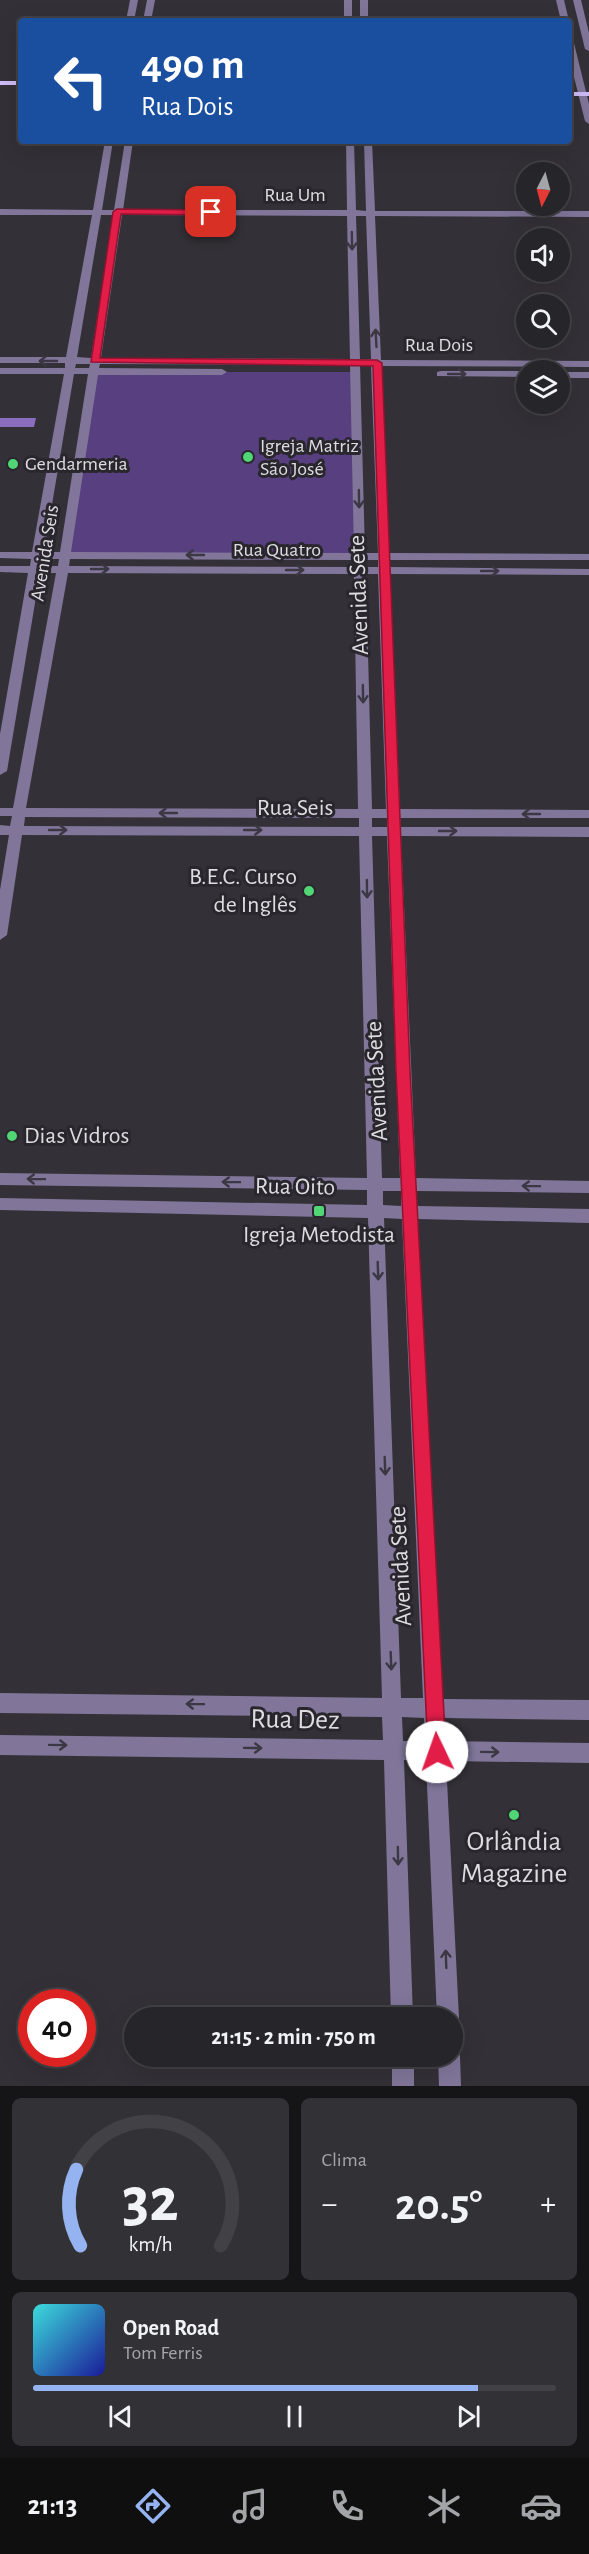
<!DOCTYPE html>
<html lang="pt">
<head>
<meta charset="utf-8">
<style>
  :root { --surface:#262529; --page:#323135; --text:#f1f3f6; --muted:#a4a5a8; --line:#424246; --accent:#95b2f1 }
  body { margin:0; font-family:"Alegreya Sans",sans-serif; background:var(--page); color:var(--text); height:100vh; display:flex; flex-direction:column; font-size:22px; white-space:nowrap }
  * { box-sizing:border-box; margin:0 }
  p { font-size:20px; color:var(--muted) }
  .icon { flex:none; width:33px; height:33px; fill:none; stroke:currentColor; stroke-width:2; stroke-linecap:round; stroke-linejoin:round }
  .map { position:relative; height:2086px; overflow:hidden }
  .details { display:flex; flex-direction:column; gap:12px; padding:12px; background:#151417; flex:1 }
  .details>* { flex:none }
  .banner { position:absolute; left:18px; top:18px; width:554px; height:126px; border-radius:6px; box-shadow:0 6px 24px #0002,0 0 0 2px var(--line); background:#1a4fa0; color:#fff; overflow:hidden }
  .needle { width:39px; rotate:186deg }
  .fabs { position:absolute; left:516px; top:162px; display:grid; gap:12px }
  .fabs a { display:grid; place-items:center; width:54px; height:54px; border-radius:50%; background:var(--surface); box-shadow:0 6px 24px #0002,0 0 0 2px var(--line); font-size:30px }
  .speed { position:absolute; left:18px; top:1989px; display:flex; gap:12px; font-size:30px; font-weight:700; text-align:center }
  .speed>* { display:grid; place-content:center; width:78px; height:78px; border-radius:50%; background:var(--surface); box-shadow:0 6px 24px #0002,0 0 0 2px var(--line); line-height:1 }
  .speed .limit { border:9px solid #d22; background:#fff; color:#111 }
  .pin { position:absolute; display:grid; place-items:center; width:51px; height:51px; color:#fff; margin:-26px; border-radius:12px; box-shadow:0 3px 9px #0006 }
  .me { position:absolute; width:66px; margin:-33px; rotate:357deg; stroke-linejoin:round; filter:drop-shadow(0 0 4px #0008) }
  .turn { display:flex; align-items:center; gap:21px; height:126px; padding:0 24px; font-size:27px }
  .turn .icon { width:78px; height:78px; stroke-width:2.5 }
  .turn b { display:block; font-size:42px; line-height:51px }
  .big { font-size:45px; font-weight:700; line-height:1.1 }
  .details .card { flex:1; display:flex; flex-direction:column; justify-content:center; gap:9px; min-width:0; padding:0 21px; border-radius:9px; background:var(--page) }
  .details .dial { align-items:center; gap:0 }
  .dial svg { height:156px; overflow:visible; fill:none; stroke:var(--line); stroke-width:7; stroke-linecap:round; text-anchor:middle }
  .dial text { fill:var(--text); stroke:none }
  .song { display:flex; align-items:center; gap:18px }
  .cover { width:72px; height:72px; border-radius:9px; background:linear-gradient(135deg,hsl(180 70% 55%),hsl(240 70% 35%)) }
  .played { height:6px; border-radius:3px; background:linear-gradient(90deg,var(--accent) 85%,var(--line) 85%) }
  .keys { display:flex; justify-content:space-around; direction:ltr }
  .heat { display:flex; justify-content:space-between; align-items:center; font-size:33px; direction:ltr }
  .details .tiles { flex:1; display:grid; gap:12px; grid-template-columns:1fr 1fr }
  .card:last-child { grid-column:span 2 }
  .trip { position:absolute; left:124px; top:2007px; width:339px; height:60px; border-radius:30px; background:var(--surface); box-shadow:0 6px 24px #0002,0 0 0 2px var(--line); font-weight:700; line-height:60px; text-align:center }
  .dock { display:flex; height:96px; justify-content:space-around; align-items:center; background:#0f0f10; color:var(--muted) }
  .dock .icon { width:42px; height:42px }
  .dock .active { color:var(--accent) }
  .dock b { font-size:27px; color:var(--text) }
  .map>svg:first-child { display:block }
  .green { fill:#573f80 }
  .water { fill:#8a6dbe }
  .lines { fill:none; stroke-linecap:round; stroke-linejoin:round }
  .minor { fill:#81769a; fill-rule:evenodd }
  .major { fill:#cebbf7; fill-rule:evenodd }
  .oneway { stroke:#3b3743 }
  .route { fill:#e11d48; stroke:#92132f; stroke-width:1.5 }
  .poi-dot { fill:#50d675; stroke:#29272d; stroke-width:2 }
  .labels { text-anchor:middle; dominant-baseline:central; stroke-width:6; stroke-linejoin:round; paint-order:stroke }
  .far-street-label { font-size:20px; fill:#dddce0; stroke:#29272d }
  .far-poi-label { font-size:20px; fill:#dddce0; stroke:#29272d; text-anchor:start }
  .street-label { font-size:24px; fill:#dddce0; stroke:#29272d }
  .poi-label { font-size:24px; fill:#dddce0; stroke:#29272d; text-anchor:end }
  .near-street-label { font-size:28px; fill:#dddce0; stroke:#29272d }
  .near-poi-label { font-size:28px; fill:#dddce0; stroke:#29272d }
</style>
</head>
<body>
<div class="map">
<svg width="589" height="2086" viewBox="0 0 589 2086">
  <rect width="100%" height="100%" fill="#333137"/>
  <polygon class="green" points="93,372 356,372 360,555 65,555"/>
  <polygon class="water" points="0,418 36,418 34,427 0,427"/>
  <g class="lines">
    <g class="minor">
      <polygon points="130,0 138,0 134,21 126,21"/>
      <polygon points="147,0 155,0 151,21 143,21"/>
      <rect x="344" y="0" width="8" height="21"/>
      <rect x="360" y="0" width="8" height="21"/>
      <polygon points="556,0 564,0 569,21 568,22 561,21"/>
      <polygon points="573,0 581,0 589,33 589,51 585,49"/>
      <polygon points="568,33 572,35 589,104 589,124 585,121 568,53"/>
      <path d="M105 141H113L102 210H114L125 141H133L123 210H347L346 141H354L356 210 366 211 364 141H372L375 211H589V217L375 216 381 360 589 361V367L382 366 389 553 589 554V560H390V567L589 569V575L390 574 400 809 589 810V818H400L401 827H589V837L401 836 416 1178 589 1181V1193L417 1191V1206L589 1209V1223L418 1219 443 1699 589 1700V1720L444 1718 445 1741 589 1743V1763L446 1761 459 2018 453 2027V2018H437L426 1761 404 1760 413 2018H391L384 1760 0 1755V1735L383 1740 382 1717 0 1713V1693L382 1698 368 1218 0 1210V1198L367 1205V1190L0 1185V1173L367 1178 359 836 22 835 7 935 0 940V890L9 835H0V825L10 826 12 816H0V808H13L56 573H40L7 771 0 775V734L28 573 0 572V566H30L31 559 0 558V552H32L64 374H0V368H65V363H0V357H66L92 215H0V209L93 210ZM101 215H113L91 358 77 357ZM122 215 347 216 350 359 101 358ZM356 216H366L371 359H360ZM76 364H90L89 368H75ZM100 364 350 365 354 553 71 552 98 375H222L227 372 222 369 99 368ZM360 365 371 366 378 553H365ZM74 374H88L60 552H44ZM43 559H59L58 566H41ZM70 559 354 560V567L69 566ZM365 560H378V567H365ZM68 573 354 574 358 809 26 808ZM366 574H378L386 809H372ZM25 817 359 818V827L24 826ZM372 818H387V827H372ZM372 836H387L400 1178H382ZM383 1191H401V1206L383 1205ZM384 1218 402 1219 423 1698H401ZM402 1717 424 1718 425 1741H403Z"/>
      <polygon points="441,371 526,371 526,377 437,376 437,372"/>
      <rect x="560" y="372" width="29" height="6"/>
      <polygon points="453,2047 457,2048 460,2056 461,2086 439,2086 438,2056 453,2056"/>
      <rect x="392" y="2056" width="22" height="30"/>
    </g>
    <g class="major">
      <rect x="0" y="81" width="21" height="4"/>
      <rect x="568" y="92" width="21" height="4"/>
    </g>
  </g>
  <defs><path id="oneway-shaft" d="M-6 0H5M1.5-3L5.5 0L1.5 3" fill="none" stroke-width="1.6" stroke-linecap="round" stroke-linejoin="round" transform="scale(1.5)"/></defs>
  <g class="oneway">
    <use href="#oneway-shaft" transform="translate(352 241) rotate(89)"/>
    <use href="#oneway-shaft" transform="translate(376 338) rotate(-93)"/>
    <use href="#oneway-shaft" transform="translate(48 361) rotate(-180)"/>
    <use href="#oneway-shaft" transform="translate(457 374)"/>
    <use href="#oneway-shaft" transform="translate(359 499) rotate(89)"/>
    <use href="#oneway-shaft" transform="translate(195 555) rotate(-180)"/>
    <use href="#oneway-shaft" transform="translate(100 569)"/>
    <use href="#oneway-shaft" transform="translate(295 570)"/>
    <use href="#oneway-shaft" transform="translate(490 571)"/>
    <use href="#oneway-shaft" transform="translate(363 694) rotate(89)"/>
    <use href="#oneway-shaft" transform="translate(168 813) rotate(-180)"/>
    <use href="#oneway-shaft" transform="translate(531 814) rotate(-180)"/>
    <use href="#oneway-shaft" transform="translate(58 830)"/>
    <use href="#oneway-shaft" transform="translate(253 830)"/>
    <use href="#oneway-shaft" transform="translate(448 831)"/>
    <use href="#oneway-shaft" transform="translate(367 889) rotate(89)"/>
    <use href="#oneway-shaft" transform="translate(36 1179) rotate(-179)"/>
    <use href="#oneway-shaft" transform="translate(231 1182) rotate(-179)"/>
    <use href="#oneway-shaft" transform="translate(531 1186) rotate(-179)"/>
    <use href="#oneway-shaft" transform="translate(378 1271) rotate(88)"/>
    <use href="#oneway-shaft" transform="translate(385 1466) rotate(88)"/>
    <use href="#oneway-shaft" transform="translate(391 1661) rotate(88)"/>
    <use href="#oneway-shaft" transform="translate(195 1704) rotate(-179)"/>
    <use href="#oneway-shaft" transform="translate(58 1745) rotate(1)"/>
    <use href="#oneway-shaft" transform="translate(253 1748) rotate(1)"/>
    <use href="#oneway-shaft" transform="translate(490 1752) rotate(1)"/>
    <use href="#oneway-shaft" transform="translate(398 1856) rotate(89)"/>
    <use href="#oneway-shaft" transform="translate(446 1959) rotate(-92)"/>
  </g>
  <polygon class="route" points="117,209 211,210 215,212 211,215 121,214 100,358 377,360 382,363 410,1071 446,1752 443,1758 437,1761 430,1758 428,1752 396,1071 373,366 91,362 113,212"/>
  <g class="poi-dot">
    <circle cx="248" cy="457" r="6"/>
    <circle cx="13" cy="464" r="6"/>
    <circle cx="309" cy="891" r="6"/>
    <circle cx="12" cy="1136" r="6"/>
    <rect x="313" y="1205" width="12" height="12" rx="3"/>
    <circle cx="514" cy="1815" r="6"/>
  </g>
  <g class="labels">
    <g class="far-street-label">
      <text x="295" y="195">Rua Um</text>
      <text x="439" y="345">Rua Dois</text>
      <text x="277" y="550">Rua Quatro</text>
      <text transform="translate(45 553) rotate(-81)">Avenida Seis</text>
    </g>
    <g class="far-poi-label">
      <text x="260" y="446">Igreja Matriz<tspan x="260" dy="23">São José</tspan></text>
      <text x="25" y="464">Gendarmeria</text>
    </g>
    <g class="street-label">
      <text transform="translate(359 595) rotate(-92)">Avenida Sete</text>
      <text x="295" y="808">Rua Seis</text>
      <text transform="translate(377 1081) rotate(-93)">Avenida Sete</text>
      <text transform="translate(295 1187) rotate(1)">Rua Oito</text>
      <text transform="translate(401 1566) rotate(-93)">Avenida Sete</text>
    </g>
    <g class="poi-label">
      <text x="297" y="877">B.E.C. Curso<tspan x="297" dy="28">de Inglês</tspan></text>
      <text x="24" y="1136" text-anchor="start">Dias Vidros</text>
      <text x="319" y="1235" text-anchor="middle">Igreja Metodista</text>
    </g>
    <g class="near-street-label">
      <text transform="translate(295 1720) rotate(1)">Rua Dez</text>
    </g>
    <g class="near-poi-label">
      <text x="514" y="1842">Orlândia<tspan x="514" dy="32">Magazine</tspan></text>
    </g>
  </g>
</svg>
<div class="fabs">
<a><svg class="needle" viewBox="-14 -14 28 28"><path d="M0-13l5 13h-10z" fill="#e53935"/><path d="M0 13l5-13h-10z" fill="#a4a5a8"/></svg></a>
<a><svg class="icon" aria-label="sound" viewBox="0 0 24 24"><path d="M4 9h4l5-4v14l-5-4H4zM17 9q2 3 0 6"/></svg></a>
<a><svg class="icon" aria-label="search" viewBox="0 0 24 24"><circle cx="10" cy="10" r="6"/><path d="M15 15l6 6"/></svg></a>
<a><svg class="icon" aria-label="layers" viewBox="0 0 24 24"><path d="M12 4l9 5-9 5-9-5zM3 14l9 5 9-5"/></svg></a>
</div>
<div class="speed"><div class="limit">40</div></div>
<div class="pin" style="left:211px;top:212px;background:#d93025"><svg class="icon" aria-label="arrive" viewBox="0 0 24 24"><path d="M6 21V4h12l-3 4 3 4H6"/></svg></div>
<svg class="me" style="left:437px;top:1752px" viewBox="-20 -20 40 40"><circle r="19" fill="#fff"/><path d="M0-13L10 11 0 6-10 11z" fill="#e11d48"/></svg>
<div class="trip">21:15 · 2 min · 750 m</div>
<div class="banner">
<div class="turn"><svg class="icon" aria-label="left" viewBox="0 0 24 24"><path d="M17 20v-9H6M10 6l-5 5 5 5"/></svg><div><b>490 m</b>Rua Dois</div></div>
</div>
</div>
<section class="details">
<div class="tiles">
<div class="card dial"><svg viewBox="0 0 100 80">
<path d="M14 69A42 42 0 1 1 86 69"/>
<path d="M14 69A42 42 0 0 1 12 30" stroke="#95b2f1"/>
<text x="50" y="56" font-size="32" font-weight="700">32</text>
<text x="50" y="72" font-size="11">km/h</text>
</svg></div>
<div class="card"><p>Clima</p>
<div class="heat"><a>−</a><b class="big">20.5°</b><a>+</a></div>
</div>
<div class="card">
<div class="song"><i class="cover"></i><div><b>Open Road</b><p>Tom Ferris</p></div></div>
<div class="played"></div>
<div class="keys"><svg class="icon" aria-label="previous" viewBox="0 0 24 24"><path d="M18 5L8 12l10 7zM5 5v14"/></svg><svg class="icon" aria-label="pause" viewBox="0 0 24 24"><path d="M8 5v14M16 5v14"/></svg><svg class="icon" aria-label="next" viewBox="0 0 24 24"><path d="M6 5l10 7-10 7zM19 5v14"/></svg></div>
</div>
</div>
</section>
<nav class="dock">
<b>21:13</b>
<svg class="icon active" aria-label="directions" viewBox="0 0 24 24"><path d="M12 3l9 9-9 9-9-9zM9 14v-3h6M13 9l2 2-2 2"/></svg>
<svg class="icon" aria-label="music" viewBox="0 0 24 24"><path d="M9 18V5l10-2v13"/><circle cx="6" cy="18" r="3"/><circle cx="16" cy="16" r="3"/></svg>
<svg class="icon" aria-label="phone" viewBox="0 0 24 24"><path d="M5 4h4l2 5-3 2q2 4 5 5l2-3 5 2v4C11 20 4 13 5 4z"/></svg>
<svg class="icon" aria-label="climate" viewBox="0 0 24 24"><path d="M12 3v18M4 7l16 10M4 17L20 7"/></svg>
<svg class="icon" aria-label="car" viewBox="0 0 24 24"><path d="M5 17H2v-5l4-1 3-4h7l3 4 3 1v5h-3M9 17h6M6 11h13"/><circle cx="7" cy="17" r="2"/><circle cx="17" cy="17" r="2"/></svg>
</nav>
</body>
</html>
